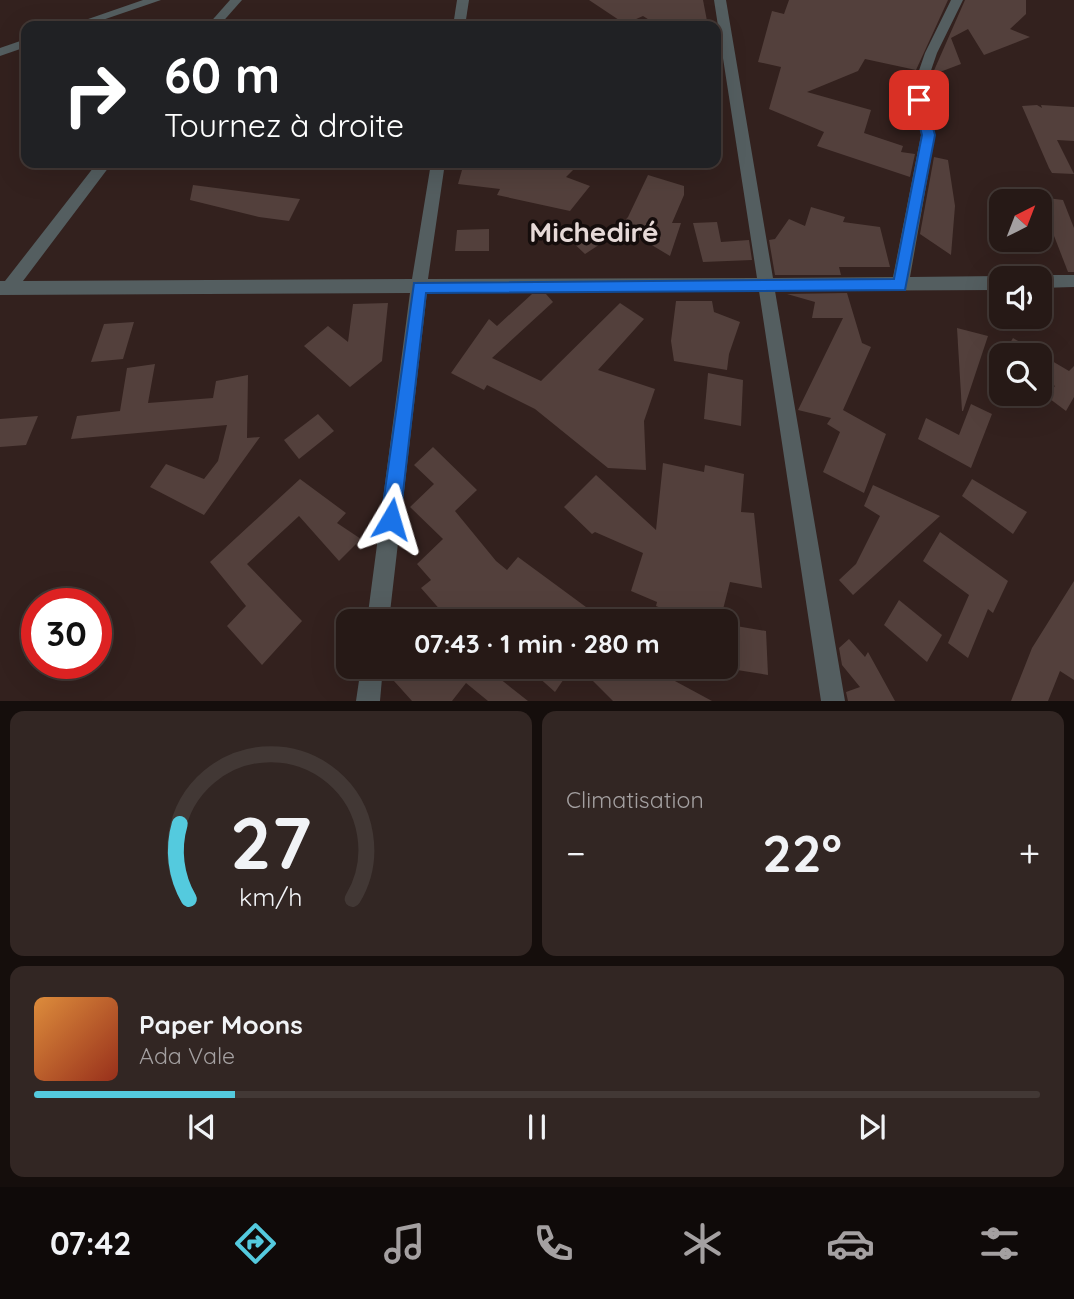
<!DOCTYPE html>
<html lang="fr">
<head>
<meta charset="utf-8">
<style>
  :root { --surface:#261916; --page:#322623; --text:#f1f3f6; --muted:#a4a0a1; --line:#423835; --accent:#54cade }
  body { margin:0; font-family:Quicksand,sans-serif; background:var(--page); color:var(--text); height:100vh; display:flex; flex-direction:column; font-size:26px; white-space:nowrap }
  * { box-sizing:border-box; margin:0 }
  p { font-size:23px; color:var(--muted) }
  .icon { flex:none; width:38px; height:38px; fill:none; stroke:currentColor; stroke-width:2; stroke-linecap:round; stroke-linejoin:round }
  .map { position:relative; height:701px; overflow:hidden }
  .drawer { display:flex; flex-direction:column; gap:10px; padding:10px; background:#150e0c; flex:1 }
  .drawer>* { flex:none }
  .banner { position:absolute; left:21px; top:21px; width:700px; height:147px; border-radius:14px; box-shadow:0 7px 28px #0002,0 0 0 2px var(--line); background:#202124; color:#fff; overflow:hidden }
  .needle { width:46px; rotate:42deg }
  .fabs { position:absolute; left:989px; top:189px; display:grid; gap:14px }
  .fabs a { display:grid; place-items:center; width:63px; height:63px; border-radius:14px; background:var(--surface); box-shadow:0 7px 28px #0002,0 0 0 2px var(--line); font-size:35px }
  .speed { position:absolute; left:21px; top:588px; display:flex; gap:14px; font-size:35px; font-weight:700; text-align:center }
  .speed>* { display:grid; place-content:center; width:91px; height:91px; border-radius:50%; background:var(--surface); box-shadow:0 7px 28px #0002,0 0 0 2px var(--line); line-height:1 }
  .speed .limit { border:10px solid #d22; background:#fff; color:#111 }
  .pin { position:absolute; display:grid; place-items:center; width:60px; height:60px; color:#fff; margin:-30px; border-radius:14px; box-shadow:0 4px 10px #0006 }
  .me { position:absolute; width:77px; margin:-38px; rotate:7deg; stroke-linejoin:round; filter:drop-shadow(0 0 5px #0008) }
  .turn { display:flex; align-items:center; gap:24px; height:147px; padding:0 28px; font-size:32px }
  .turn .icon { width:91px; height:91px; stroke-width:2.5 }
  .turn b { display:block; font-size:49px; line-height:60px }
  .big { font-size:52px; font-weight:800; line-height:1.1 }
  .drawer .card { flex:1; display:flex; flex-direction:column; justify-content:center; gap:10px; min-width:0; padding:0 24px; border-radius:14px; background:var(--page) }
  .drawer .dial { align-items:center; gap:0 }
  .dial svg { height:182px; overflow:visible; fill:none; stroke:var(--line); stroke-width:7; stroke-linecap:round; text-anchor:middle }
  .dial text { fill:var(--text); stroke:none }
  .song { display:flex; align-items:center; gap:21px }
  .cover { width:84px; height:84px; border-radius:10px; background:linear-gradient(135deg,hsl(30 70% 55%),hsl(10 70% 35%)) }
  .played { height:7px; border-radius:4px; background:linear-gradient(90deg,var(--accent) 20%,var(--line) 20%) }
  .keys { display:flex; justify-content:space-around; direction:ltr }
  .heat { display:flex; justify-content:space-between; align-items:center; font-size:38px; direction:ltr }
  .drawer .tiles { flex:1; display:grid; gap:10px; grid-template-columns:1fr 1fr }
  .card:last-child { grid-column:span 2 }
  .trip { position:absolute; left:336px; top:609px; width:402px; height:70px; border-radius:14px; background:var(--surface); box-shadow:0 7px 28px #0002,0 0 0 2px var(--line); font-weight:800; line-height:70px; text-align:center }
  .tab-bar { display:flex; height:112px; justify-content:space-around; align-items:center; background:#0f0a09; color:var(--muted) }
  .tab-bar .icon { width:49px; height:49px }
  .tab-bar .current { color:var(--accent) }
  .tab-bar b { font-size:32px; color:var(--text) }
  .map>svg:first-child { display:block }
  .building { fill:#53403c }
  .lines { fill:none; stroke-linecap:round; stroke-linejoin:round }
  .street { fill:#545e60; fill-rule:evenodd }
  .route { fill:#1a73e8; stroke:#114b97; stroke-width:2 }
  .labels { text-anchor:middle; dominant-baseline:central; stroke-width:7; stroke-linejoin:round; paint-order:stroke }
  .district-label { font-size:28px; font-weight:bold; fill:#e6d9d7; stroke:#150d0c }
</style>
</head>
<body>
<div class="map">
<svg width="1074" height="701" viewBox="0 0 1074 701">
  <rect width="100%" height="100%" fill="#33211e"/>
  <g class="building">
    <polygon points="589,0 703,0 708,26 659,26 643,16 625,24"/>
    <polygon points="789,0 948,0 916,70 865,59 858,71 807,92 871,110 864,133 903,146 901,152 915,154 910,177 817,146 824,132 769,109 781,67 758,62 772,11 784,14"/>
    <polygon points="965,0 1026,0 1026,14 1010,29 1030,37 984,55 968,29 951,38 961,64 932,75"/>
    <polygon points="1037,105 1042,108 1041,105 1074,107 1074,141 1057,140 1074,174 1052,173 1049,168 1022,106"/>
    <polygon points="934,157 948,160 955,206 951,255 920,234"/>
    <polygon points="464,163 501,167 504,163 528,163 544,169 551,163 580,163 566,177 590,186 570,211 497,195 500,189 458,184"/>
    <polygon points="648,175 684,186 684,195 672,223 681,223 670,256 620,226 628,217"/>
    <polygon points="193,185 300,199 289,221 259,217 190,200"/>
    <polygon points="1039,197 1063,200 1074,228 1074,272 1068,272"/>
    <polygon points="811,207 845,217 843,222 880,227 890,267 839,267 841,275 775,275 769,240 775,239 789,219 805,226"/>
    <polygon points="717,222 721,242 749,240 752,260 703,262 693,223"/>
    <polygon points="581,227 595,227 608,239 585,254 566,236"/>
    <polygon points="489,229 489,251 455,251 457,230"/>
    <polygon points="847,293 862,343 871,347 843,410 886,434 864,493 823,472 840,432 827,424 831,418 798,410 843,318 812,318 815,302 787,294"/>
    <polygon points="532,294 546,294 553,302 492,358 541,381 620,303 644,319 598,370 655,389 644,421 646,470 608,468 535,409 487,385 484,390 451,373 489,319 497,326"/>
    <polygon points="676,301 712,301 714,312 740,322 729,354 727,370 674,361 671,341"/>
    <polygon points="388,303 382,361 350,387 304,346 328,326 348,342 353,304"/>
    <polygon points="134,322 123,359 91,362 104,324"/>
    <polygon points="957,328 988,336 963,411 962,411"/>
    <polygon points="1013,338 1069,371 1074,366 1074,397 1066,411 1046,396 1055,386 1040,376 1040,355 1003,355"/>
    <polygon points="155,364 148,403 213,398 216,381 248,375 247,438 260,437 204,515 150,487 166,464 204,479 218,461 227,425 71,439 77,416 120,411 127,368"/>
    <polygon points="708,373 743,380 741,426 704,419"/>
    <polygon points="971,404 992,414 971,468 918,439 926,418 959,435"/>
    <polygon points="318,414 334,431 299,459 284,440"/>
    <polygon points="38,416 26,445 0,447 0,419"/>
    <polygon points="433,447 477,490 455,511 496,561 507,570 518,557 605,621 450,621 421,588 431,580 417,564 443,539 410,507 434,484 414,465"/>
    <polygon points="663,463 704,472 705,465 744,474 741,512 754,513 762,588 730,582 720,621 692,621 656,606 657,602 631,591 643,553 595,532 592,534 564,507 596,475 656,530"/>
    <polygon points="300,479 346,513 337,523 361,539 339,561 299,516 247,564 302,621 262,665 227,626 246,606 210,562"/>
    <polygon points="972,479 1027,512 1013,534 962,496"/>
    <polygon points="873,485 940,516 853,595 839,580 856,564 880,516 864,506"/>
    <polygon points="940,532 1008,581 993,613 988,609 968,658 948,643 969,595 923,561"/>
    <polygon points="1074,581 1074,680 1060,671 1048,701 1011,701 1032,648"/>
    <polygon points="899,600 942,635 927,662 884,625"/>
    <polygon points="736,626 766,631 768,675 737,670"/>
    <polygon points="849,639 865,657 868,652 895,701 848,701 846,692 860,687 842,665 839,648"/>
    <polygon points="385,667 485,667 528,701 488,701 466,683 452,701 412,701 385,671"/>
    <polygon points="527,667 572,667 555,692"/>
    <polygon points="579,667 649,667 712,701 613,701"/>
  </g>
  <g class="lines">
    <g class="street">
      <polygon points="143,0 161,0 85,26 68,26"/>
      <polygon points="230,0 242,0 219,26 207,26"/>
      <polygon points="457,0 469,0 465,26 453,26"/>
      <polygon points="714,0 726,0 773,278 893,277 921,135 913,88 925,53 951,0 963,0 937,53 925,88 935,135 910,277 1001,276 1006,278 1001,278 1001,290 775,291 845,701 821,701 759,291 427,292 389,621 367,621 410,293 0,295 0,281 5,281 97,163 112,163 23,281 412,279 431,163 445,163 428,279 757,278"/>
      <polygon points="26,39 26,47 0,56 0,48"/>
      <polygon points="1040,275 1074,275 1074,287 1040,288 1040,278 1034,278"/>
      <polygon points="361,667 383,667 380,701 356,701"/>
    </g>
  </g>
  <polygon class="route" points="919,96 925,100 935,135 905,290 426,293 400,519 397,525 391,528 384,525 381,519 414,283 894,279 922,135 913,100"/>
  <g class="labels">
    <g class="district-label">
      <text x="594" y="231">Michediré</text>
    </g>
  </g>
</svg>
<div class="fabs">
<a><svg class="needle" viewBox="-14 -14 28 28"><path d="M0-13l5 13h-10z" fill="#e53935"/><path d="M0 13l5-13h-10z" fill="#a4a0a1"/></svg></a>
<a><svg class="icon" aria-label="sound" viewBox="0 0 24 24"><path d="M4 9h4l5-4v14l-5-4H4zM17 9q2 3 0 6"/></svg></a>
<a><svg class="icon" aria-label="search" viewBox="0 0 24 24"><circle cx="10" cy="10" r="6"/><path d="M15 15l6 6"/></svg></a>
</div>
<div class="speed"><div class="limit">30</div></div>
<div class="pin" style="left:919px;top:100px;background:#d93025"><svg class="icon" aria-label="arrive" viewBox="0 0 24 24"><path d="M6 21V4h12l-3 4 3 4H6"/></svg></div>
<svg class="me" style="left:391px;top:519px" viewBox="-20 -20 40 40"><path d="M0-17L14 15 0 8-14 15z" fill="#1a73e8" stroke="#fff" stroke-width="4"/></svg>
<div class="trip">07:43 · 1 min · 280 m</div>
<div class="banner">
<div class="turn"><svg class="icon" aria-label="right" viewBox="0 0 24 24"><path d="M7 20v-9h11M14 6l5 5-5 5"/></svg><div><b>60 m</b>Tournez à droite</div></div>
</div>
</div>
<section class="drawer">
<div class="tiles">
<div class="card dial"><svg viewBox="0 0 100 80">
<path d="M14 69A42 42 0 1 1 86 69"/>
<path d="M14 69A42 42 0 0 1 10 36" stroke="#54cade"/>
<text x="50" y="56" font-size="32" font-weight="700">27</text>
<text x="50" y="72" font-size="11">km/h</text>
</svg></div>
<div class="card"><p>Climatisation</p>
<div class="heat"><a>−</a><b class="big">22°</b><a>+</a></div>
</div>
<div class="card">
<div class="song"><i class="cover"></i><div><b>Paper Moons</b><p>Ada Vale</p></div></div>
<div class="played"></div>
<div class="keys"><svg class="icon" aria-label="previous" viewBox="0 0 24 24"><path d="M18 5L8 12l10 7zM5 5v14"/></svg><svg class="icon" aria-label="pause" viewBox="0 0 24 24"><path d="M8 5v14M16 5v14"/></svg><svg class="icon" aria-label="next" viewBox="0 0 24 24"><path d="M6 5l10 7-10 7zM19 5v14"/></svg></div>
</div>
</div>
</section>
<nav class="tab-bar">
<b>07:42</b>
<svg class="icon current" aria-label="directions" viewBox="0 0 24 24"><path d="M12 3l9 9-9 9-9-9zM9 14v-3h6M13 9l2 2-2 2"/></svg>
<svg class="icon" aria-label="music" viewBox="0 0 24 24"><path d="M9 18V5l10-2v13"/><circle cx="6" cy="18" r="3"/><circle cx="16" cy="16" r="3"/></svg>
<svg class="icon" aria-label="phone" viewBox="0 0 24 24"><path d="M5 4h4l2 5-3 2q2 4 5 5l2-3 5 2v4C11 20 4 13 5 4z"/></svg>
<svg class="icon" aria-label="climate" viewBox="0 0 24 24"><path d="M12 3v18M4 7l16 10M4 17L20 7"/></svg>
<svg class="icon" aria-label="car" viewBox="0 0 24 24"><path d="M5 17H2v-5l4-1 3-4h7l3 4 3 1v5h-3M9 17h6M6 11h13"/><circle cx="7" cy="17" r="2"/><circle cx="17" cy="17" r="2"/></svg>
<svg class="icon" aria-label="filters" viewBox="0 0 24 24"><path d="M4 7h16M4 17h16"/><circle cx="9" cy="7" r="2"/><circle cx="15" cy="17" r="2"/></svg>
</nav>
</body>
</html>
